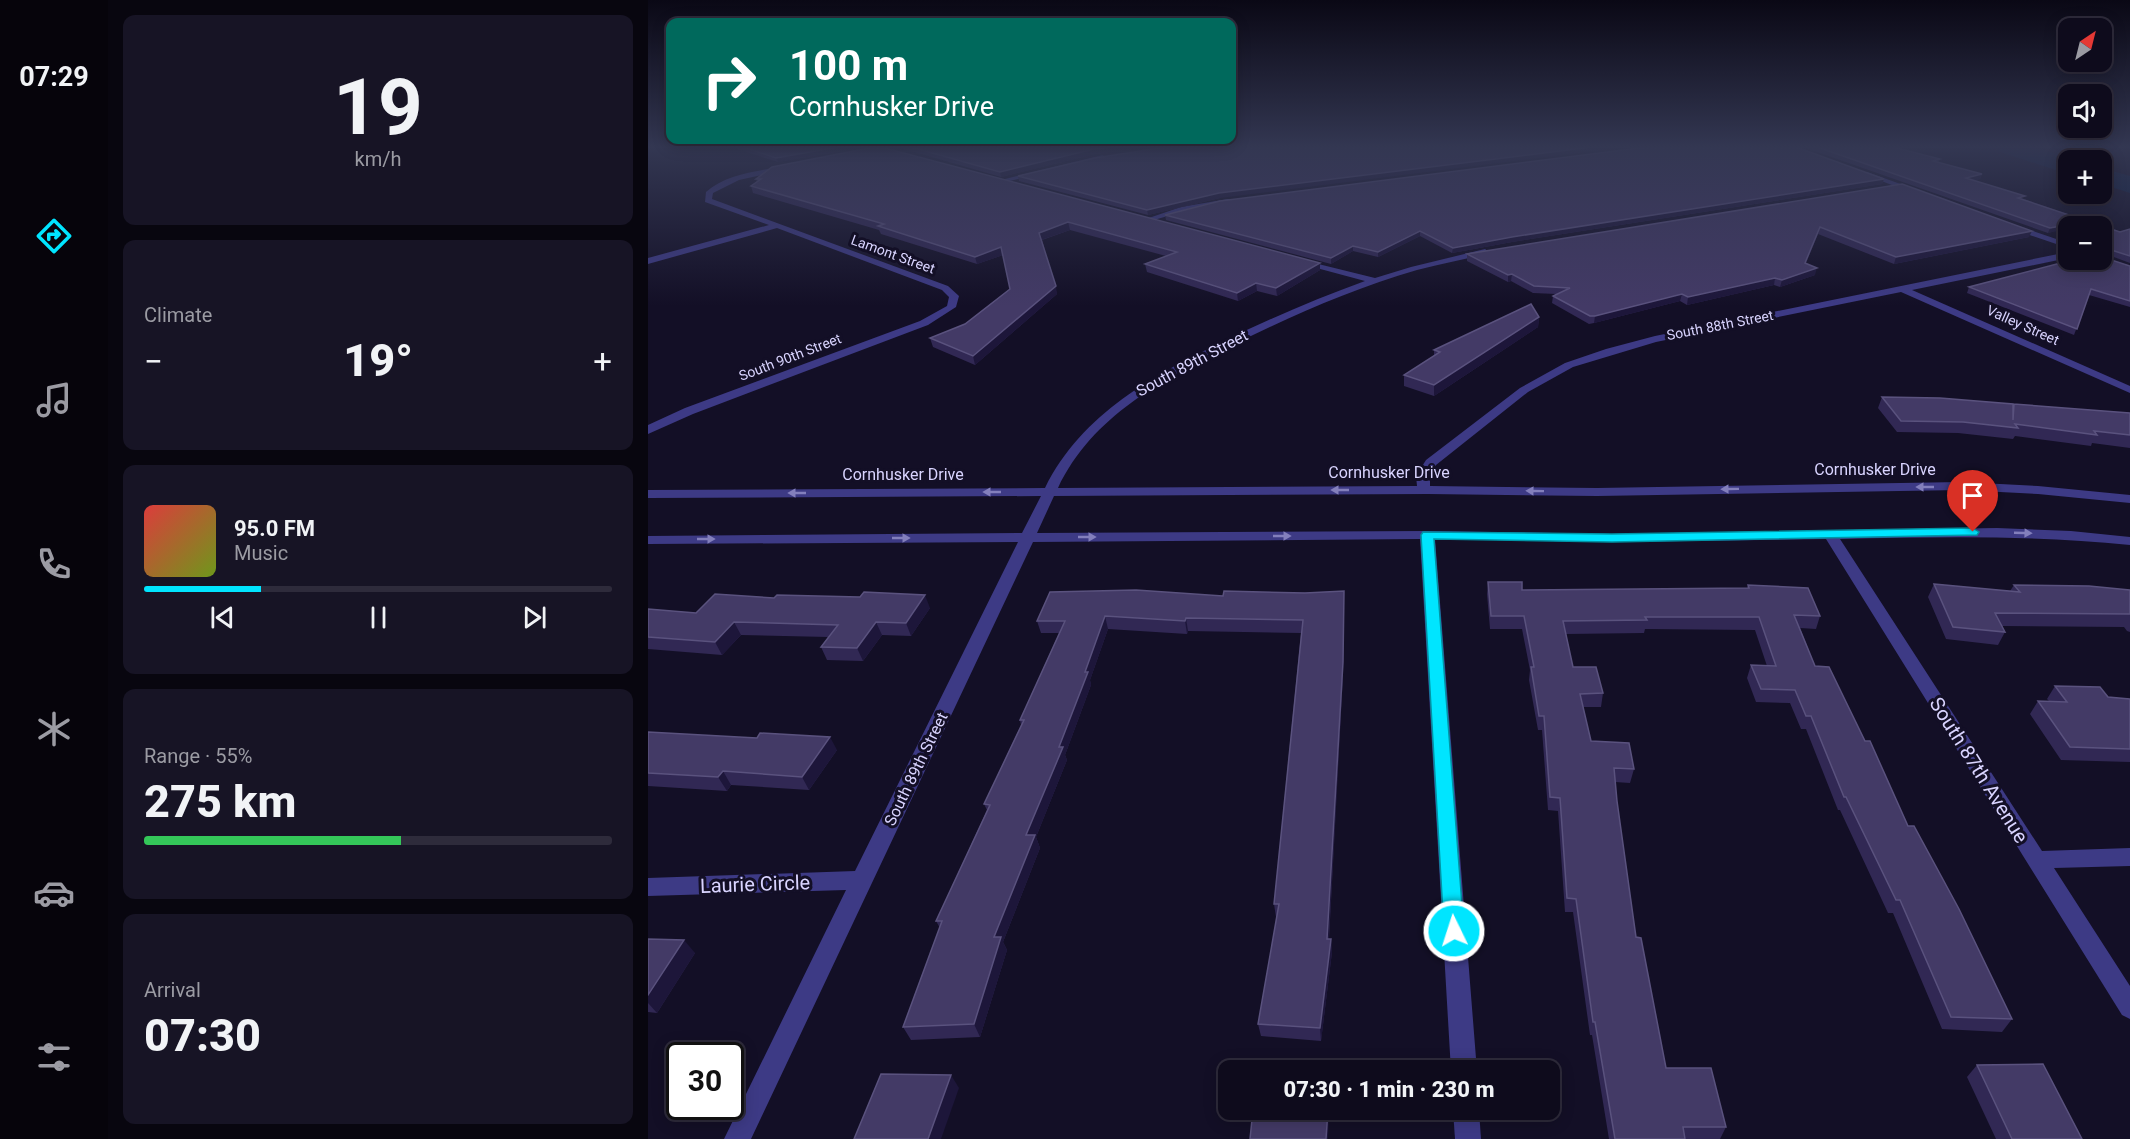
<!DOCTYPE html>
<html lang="en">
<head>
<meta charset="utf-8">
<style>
  :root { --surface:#0e0b1c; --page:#171425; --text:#f1f3f6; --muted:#9b9ba3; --line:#2e2b3b; --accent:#00e5ff }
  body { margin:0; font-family:Roboto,sans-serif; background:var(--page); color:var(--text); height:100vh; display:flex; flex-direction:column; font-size:22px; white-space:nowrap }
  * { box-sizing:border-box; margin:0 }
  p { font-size:20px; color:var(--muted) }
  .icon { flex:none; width:33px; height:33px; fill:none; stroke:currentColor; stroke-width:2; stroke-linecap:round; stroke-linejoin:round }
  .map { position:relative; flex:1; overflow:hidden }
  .side { display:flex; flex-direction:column; gap:15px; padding:15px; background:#08060f; width:540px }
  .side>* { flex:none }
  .top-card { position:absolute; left:18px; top:18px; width:570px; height:126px; border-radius:12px; box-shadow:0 3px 15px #0003,0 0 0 2px var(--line); background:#00695c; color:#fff; overflow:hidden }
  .needle { width:39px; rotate:35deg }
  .controls { position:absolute; left:1410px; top:18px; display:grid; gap:12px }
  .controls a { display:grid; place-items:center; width:54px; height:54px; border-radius:12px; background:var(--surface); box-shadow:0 3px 15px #0003,0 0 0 2px var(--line); font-size:30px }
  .speed { position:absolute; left:18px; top:1042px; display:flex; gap:12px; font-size:30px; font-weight:700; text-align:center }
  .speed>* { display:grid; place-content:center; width:78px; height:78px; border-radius:50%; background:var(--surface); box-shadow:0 3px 15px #0003,0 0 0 2px var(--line); line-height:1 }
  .speed .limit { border:3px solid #111; border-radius:9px; background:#fff; color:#111 }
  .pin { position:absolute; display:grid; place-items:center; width:51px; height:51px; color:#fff; margin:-62px -26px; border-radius:50% 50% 50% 0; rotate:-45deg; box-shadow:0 0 6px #0007 }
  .pin .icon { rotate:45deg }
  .me { position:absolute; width:66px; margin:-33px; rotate:356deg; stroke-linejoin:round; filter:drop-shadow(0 0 4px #0008) }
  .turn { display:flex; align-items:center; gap:21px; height:126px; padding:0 24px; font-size:27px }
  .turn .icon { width:78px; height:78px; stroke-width:2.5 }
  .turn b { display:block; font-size:42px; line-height:51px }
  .big { font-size:45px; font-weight:800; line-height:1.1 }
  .side .widget { flex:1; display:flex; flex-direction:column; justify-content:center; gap:9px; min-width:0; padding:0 21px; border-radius:12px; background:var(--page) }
  .side .dial { align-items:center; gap:0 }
  .dial b { font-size:78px; line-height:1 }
  .song { display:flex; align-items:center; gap:18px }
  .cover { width:72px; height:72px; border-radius:9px; background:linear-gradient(135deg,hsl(0 70% 55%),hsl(80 70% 35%)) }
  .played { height:6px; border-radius:3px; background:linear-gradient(90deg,var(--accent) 25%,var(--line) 25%) }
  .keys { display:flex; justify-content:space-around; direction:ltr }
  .heat { display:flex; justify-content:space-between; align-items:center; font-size:33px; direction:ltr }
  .charge { height:9px; border-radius:4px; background:linear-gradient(90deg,#34c759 55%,var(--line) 0) }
  .trip { position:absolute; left:570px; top:1060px; width:342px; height:60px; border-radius:12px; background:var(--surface); box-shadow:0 3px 15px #0003,0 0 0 2px var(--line); font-weight:800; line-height:60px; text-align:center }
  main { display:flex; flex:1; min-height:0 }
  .menu { display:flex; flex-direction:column; width:108px; justify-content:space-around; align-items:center; background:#06040b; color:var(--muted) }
  .menu .icon { width:42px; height:42px }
  .menu .active { color:var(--accent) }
  .menu b { font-size:27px; color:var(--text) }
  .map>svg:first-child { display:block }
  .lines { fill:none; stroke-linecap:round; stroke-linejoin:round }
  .river { fill:#0a1f44; fill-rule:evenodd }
  .minor { fill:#3d3a85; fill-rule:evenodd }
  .wall { fill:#312854 }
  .shaded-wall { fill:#1d163a }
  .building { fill:#433a66; stroke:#5a527e; stroke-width:1.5 }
  .oneway { fill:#837fbc }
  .route { fill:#00e5ff; stroke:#0095a6; stroke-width:1.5 }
  .labels { text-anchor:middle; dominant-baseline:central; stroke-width:6; stroke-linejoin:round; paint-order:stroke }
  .far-street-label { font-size:14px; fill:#d9d4ff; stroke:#130f26 }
  .street-label { font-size:16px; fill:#d9d4ff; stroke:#130f26 }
  .near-street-label { font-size:20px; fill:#d9d4ff; stroke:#130f26 }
</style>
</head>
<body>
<main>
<nav class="menu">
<b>07:29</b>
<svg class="icon active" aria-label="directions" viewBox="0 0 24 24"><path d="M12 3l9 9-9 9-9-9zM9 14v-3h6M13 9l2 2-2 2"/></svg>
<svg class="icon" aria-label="music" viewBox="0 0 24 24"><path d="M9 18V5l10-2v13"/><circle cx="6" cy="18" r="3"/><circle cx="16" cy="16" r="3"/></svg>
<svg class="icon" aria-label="phone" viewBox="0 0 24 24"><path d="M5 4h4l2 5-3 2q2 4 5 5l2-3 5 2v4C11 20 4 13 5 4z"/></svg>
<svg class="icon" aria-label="climate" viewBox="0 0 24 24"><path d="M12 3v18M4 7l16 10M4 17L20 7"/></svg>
<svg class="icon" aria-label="car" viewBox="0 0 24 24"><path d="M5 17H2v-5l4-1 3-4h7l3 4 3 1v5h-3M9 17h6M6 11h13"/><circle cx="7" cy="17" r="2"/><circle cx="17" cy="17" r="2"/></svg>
<svg class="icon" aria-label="filters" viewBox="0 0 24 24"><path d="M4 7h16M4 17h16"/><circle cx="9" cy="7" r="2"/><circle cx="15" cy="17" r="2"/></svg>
</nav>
<section class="side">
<div class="widget dial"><b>19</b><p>km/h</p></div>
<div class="widget"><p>Climate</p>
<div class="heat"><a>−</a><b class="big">19°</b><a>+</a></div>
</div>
<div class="widget">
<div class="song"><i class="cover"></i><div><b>95.0 FM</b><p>Music</p></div></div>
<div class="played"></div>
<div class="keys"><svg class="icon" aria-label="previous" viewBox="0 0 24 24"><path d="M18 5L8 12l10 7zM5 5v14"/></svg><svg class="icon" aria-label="pause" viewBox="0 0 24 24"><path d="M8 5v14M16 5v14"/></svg><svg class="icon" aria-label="next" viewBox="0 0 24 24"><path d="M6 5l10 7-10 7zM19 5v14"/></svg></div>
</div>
<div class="widget"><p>Range · 55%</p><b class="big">275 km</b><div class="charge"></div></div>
<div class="widget"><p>Arrival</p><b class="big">07:30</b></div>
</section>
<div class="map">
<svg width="1482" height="1139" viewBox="0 0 1482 1139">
  <rect width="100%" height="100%" fill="#130f26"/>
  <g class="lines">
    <g class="river">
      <polygon points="1349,147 1386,147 1429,160 1420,160 1420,174 1352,152"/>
      <polygon points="1454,168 1482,176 1482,193 1454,184"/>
    </g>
    <g class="minor">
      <polygon points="455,155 457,158 353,183 349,181"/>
      <path d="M138 166 140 169 91 180 65 193 64 199 300 286 311 296 308 307 280 325 45 414 0 434V425L37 408 272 321 299 306 301 297 294 290 129 228 0 264V258L121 225 57 202 58 192C79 173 112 171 138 166Z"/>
      <polygon points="1215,172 1219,172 1272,191 1265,193 1215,174"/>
      <polygon points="580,199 583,199 583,203 537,211 499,222 495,220 533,207"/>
      <polygon points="1364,224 1420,243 1420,248 1361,228 1361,224"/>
      <path d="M837 249 841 252 840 254C816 259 792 264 769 270 704 289 643 316 583 346 515 379 444 416 410 488L769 486 768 476 778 460 872 388 917 363 958 349 1007 336 1420 252V258L1264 290 1482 386V393L1253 292 1008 342 925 367 880 392 788 465 782 476V486L949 488 1313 482 1390 486 1482 495V503L1390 494 1313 490 949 496 780 494 406 496 389 533 779 531 964 534 1349 528 1423 531 1482 537V545C1385 535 1289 537 1192 539L1394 851 1482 848V866L1406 868 1482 986V1019L1474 1015 1178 539 964 542 787 539 829 1071H803L772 539 385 542 103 1139H76L198 890 0 896V878L207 871 370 542 0 544V536L374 533 393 496 0 498V490L397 488C434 413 506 375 578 340 623 318 670 298 717 281L650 263V259L727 278 763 267Z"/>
      <polygon points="805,1110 831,1110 833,1139 807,1139"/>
    </g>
  </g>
  <g class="wall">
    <polygon points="83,147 216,147 130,162"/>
    <polygon points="249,147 498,147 447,154 353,177"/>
    <polygon points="1155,147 1245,147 1292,159 1291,162 1334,174 1332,179 1325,180 1376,199 1472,232 1482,229 1482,263 1455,253 1454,254 1454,226 1420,226 1400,233"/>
    <polygon points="124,167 672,270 629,296 609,291 590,301 499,272 497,264 518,256 422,230 394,240 409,294 327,365 285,347 282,338 317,324 362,289 355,255 329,264 233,234 231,230 105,193 103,186 109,182 108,179"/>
    <polygon points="370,176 572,198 500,215 371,181"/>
    <polygon points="1236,179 1234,184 864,242 804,253 772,236 730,257 705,251 683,264 518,220 517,215"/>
    <polygon points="1254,184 1381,237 1246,264 1170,234 1158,263 1167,275 1132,287 1126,285 1039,305 1032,301 946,323 941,324 904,303 905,296 908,294 885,293 863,281 860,282 819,261 819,254"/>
    <polygon points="1482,266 1482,307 1441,295 1426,335 1319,293 1321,287"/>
    <polygon points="891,317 890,327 786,396 756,386 756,375 786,356 786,350"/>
    <polygon points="1234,397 1365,407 1366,404 1482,413 1482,448 1444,443 1443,446 1367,436 1365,439 1310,433 1249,432 1230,408"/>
    <polygon points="840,582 874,590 1099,588 1100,585 1172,616 1168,629 1152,628 1167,666 1217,741 1260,826 1364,1019 1354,1032 1294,1029 1245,913 1240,913 1192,810 1190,810 1158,729 1153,729 1142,703 1108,702 1099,678 1103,665 1119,666 1107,630 997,629 996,633 918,634 925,667 955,693 953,707 935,707 943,741 986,769 982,783 967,782 969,801 988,937 1018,1068 1078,1127 1072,1139 961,1139 944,1035 942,1035 925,912 917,912 910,811 900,810 894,730 890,730 881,680 882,670 874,629 842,629 839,594"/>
    <polygon points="1286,584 1362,591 1366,585 1482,590 1482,632 1479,631 1476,627 1354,626 1357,632 1350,645 1298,639 1280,597"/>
    <polygon points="696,591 695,675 681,939 683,939 684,952 673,1041 613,1036 610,1024 629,917 628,917 626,904 653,633 540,631 539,634 460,629 442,680 443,685 417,755 419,760 388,837 392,848 355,942 359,950 332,1037 263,1040 255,1027 292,928 288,921 339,810 336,804 373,725 372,720 411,633 393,633 389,621 575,596"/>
    <polygon points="282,608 263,636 234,635 215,661 179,660 173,647 180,637 93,635 74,655 0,649 0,609 48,613"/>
    <polygon points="1407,686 1460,697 1482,699 1482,762 1413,760 1382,714 1390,701 1401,701 1399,699"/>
    <polygon points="0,732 189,750 161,790 83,785 79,791 0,786"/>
    <polygon points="0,939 47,953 9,1013 0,1012"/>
    <polygon points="1329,1065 1434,1139 1348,1139 1319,1077"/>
  </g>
  <g class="shaded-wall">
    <polygon points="190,147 216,147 130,162 128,158"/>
    <polygon points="465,147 498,147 447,154 353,177 352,172 446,149"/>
    <polygon points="944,147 978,147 572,198 500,215 499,210 571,193"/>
    <polygon points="1334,174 1332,179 1316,183 1318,178"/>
    <polygon points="1236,179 1234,184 864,242 804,253 805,248 864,237"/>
    <polygon points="420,222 422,230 393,240 391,233"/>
    <polygon points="1424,224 1423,226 1420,226 1420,229 1400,233 1402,228"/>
    <polygon points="1172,227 1170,234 1155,270 1157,263"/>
    <polygon points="772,231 772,236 730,257 730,252"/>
    <polygon points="1384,231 1381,237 1246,264 1248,257"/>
    <polygon points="705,246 705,251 683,264 683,258"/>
    <polygon points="353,247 355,255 329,264 327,257"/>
    <polygon points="672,263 672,270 629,296 628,288"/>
    <polygon points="1169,268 1167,275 1132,287 1134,280"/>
    <polygon points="864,274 863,281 860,282 860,275"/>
    <polygon points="1127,278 1126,285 1039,305 1040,297"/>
    <polygon points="608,283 609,291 590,301 589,293"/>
    <polygon points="408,286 409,294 327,365 325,356"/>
    <polygon points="1034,294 1032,301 946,323 947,316"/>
    <polygon points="891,317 890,327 786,396 786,385"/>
    <polygon points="696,591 695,675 680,952 679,939"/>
    <polygon points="277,595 282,608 263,636 258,623"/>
    <polygon points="457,616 460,629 442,680 443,685 417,755 419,760 388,837 392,848 355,942 359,950 332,1037 326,1024 346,937 378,835 411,747 437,672"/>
    <polygon points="538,618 540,631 539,634 537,621"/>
    <polygon points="86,622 93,635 74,655 67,642"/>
    <polygon points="228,622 234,635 215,661 209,648"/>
    <polygon points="182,737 189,750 161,790 154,777"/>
    <polygon points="75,771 83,785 79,791 70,777"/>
    <polygon points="683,939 684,952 673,1041 672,1028"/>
    <polygon points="36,940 47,953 9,1013 0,1003 0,995"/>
    <polygon points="303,1075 311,1088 293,1139 280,1139"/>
    <polygon points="680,1110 681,1110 680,1139 678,1139"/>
  </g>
  <g class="building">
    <polygon points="95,147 190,147 128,158"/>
    <polygon points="226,147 233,147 672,263 628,288 608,283 589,293 497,264 529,252 420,222 391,233 408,286 325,356 282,338 317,324 362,289 353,247 327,257 230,226 236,224 103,186 113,179 108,179 124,167"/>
    <polygon points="263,147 465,147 446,149 352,172"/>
    <polygon points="518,147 944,147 571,193 499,210 370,176 447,158"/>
    <polygon points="999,147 1148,147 1236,179 864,237 805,248 772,231 730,252 705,246 683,258 517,215 572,201"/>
    <polygon points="1169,147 1245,147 1292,159 1285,161 1334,174 1318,178 1377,196 1370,198 1472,232 1482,229 1482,256 1457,248 1454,252 1454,226 1424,226 1424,224 1402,228"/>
    <polygon points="1254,184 1384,231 1248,257 1172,227 1157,263 1169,268 1134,280 1127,278 1040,297 1034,294 947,316 942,316 905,296 922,288 886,286 864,274 860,275 819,254"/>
    <polygon points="1454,257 1482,266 1482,301 1443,289 1429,329 1321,287 1424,260 1454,260"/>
    <polygon points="883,304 891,317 786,385 756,375 792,352 786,350"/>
    <polygon points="1234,397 1292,398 1365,404 1365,420 1366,404 1482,413 1482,435 1446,431 1449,435 1367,424 1370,428 1315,422 1253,421"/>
    <polygon points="840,582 874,582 874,590 1101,588 1100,585 1160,588 1172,616 1146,615 1167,666 1181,667 1217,741 1222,741 1260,826 1266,826 1311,909 1364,1019 1303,1017 1252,900 1248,900 1198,797 1196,797 1163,716 1158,716 1147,690 1113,689 1103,665 1128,666 1111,617 997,617 999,620 915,621 925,667 948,667 955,693 932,694 943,741 981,743 986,769 966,768 969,801 988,937 993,938 1018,1068 1063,1068 1078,1127 1035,1127 1037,1139 967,1139 947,1022 945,1022 928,899 919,898 912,798 902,797 896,716 891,716 883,667 886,667 876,616 843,616"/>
    <polygon points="1286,584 1372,592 1366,585 1441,586 1482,590 1482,614 1347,613 1357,632 1305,627"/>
    <polygon points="488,590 575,596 576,591 657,593 696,591 695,662 679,939 683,939 672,1028 610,1024 631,904 626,904 655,620 538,618 537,621 457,616 437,672 440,672 411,747 415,747 378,835 387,835 346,937 353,937 326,1024 255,1027 294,921 288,921 342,805 336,804 376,720 372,720 417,621 389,621 402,592"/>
    <polygon points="216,592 277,595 258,623 228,622 209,648 173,647 190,625 86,622 67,642 0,637 0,609 48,613 67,594 126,598 129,595 212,597"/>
    <polygon points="1407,686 1452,687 1460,697 1482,699 1482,749 1422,747 1390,701 1419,702"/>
    <polygon points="0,732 109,738 112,733 182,737 154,777 75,771 70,777 0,773"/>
    <polygon points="0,939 36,940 0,995"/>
    <polygon points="1395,1064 1434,1139 1364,1139 1329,1065"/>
    <polygon points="233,1074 303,1075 280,1139 206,1139"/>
    <polygon points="605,1110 680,1110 678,1139 602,1139"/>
  </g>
  <defs><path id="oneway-solid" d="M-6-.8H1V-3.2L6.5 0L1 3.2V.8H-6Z" transform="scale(1.5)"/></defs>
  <g class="oneway">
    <use href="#oneway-solid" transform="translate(1277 487) rotate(180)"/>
    <use href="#oneway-solid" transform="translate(1082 489) rotate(179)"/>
    <use href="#oneway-solid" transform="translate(692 490) rotate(180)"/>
    <use href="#oneway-solid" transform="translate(887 491) rotate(-179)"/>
    <use href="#oneway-solid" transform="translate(344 492) rotate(180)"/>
    <use href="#oneway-solid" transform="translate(149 493) rotate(180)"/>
    <use href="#oneway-solid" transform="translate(1375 533) rotate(2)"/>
    <use href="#oneway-solid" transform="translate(634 536)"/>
    <use href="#oneway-solid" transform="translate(439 537)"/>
    <use href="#oneway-solid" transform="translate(253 538)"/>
    <use href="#oneway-solid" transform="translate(58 539)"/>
  </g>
  <linearGradient id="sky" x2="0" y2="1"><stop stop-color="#0a0815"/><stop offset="0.48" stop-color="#333752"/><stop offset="1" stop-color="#333752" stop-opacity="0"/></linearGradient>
  <rect width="1482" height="306" fill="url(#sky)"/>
  <polygon class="route" points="1325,528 1331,532 1329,535 964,542 786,539 816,931 813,938 806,940 799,938 796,931 773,535 775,532 964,534"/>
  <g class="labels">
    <g class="far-street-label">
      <text transform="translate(245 254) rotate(20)">Lamont Street</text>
      <text transform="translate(1072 325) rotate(-11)">South 88th Street</text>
      <text transform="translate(1375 325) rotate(24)">Valley Street</text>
      <text transform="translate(142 357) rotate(-21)">South 90th Street</text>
    </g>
    <g class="street-label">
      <text transform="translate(544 363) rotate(-28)">South 89th Street</text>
      <text x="1227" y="469">Cornhusker Drive</text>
      <text x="741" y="472">Cornhusker Drive</text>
      <text x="255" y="474">Cornhusker Drive</text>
      <text transform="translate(268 769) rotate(-64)">South 89th Street</text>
    </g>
    <g class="near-street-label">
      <text transform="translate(1331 770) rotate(58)">South 87th Avenue</text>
      <text transform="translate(107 884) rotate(-2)">Laurie Circle</text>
    </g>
  </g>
</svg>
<div class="controls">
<a><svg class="needle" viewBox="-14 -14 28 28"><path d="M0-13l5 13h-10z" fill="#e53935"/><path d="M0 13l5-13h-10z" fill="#9b9ba3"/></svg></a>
<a><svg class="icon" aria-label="sound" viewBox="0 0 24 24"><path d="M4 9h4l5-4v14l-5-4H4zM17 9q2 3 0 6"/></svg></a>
<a>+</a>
<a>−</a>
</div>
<div class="speed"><div class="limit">30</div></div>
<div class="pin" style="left:1325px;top:532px;background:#d93025"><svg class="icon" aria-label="arrive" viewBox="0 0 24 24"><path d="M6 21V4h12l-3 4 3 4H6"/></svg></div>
<svg class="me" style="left:806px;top:931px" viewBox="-20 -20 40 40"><circle r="17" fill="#00e5ff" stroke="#fff" stroke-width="3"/><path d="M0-11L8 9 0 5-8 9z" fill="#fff"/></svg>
<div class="trip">07:30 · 1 min · 230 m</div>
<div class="top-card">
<div class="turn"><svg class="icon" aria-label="right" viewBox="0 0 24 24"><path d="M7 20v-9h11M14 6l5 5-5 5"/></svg><div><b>100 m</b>Cornhusker Drive</div></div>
</div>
</div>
</main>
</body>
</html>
